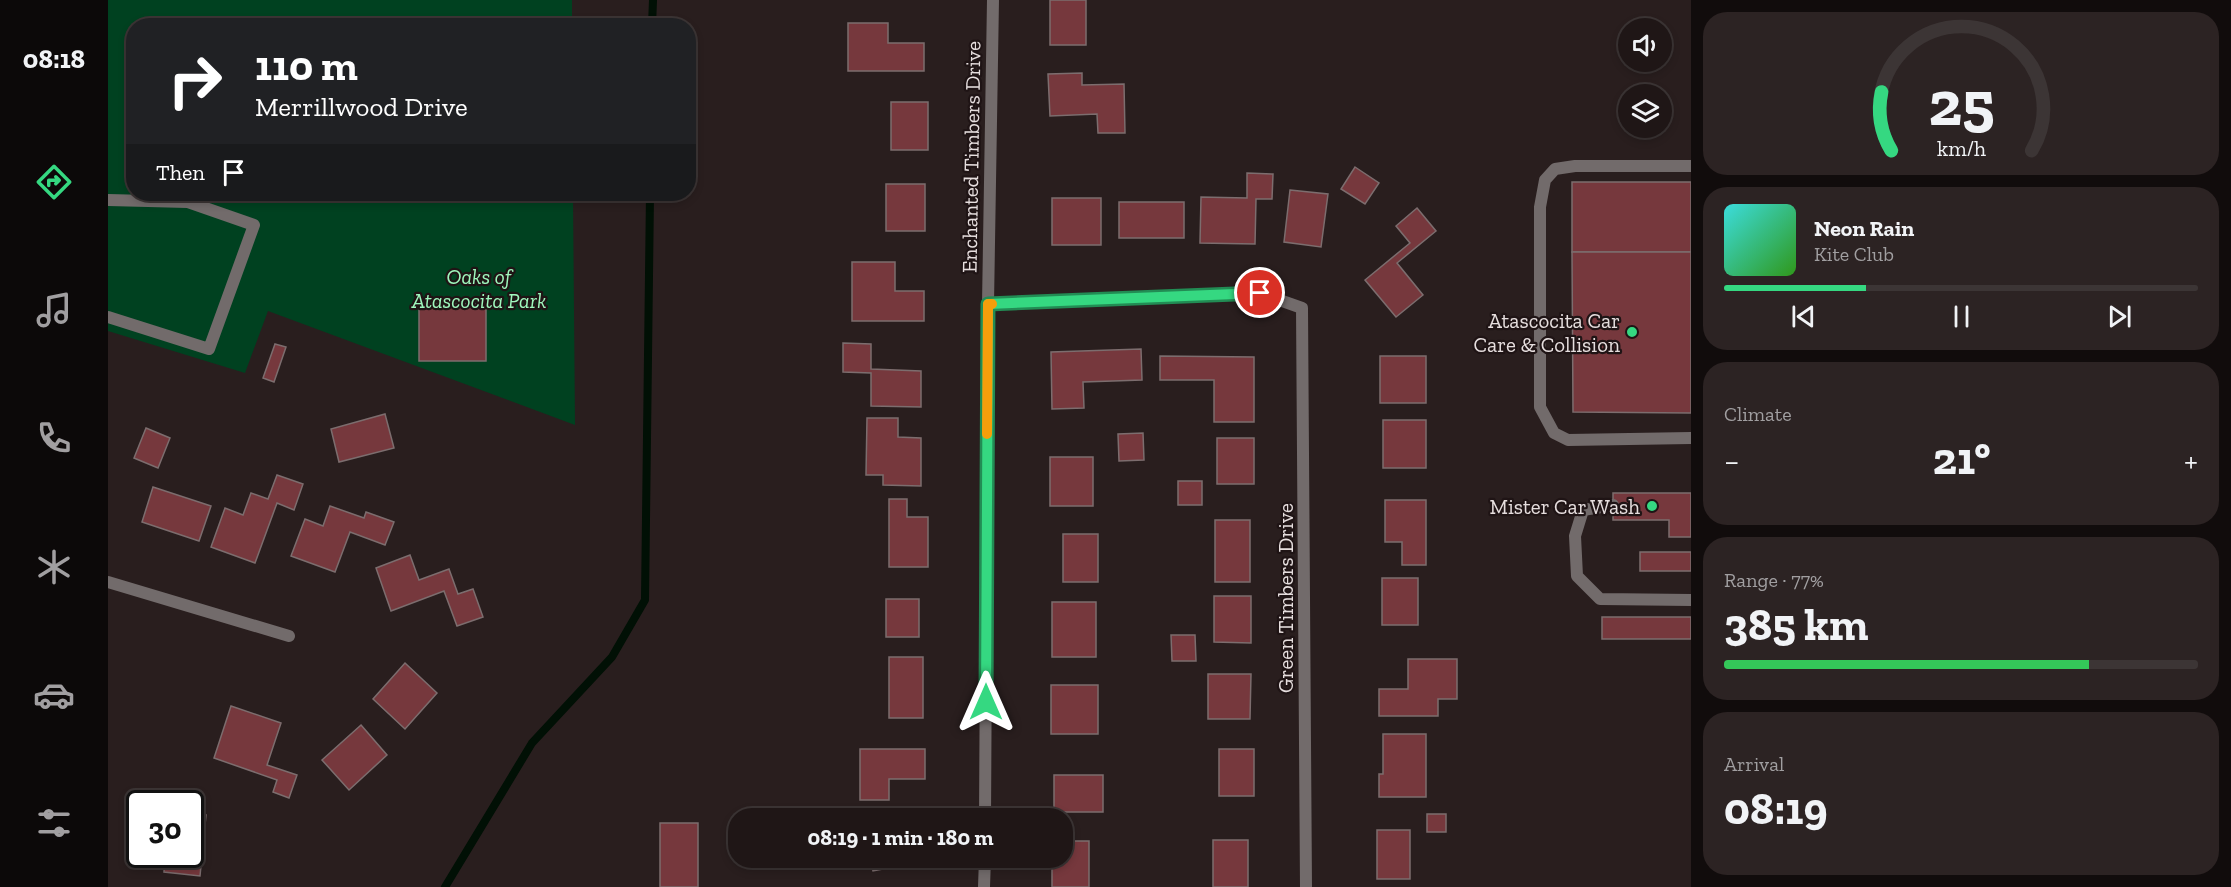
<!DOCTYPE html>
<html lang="en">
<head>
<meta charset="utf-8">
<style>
  :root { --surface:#1f1616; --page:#2c2323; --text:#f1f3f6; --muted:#a19fa1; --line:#3c3535; --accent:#35d881 }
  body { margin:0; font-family:"Zilla Slab",serif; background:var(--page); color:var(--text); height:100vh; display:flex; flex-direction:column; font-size:22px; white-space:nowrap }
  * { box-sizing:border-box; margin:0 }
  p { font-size:20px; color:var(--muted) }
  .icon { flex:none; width:33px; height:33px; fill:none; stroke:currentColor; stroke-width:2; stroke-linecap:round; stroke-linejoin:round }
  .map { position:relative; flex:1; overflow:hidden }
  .side { display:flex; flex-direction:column; gap:12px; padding:12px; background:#110c0c; width:540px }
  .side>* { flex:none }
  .guide { position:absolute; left:18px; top:18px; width:570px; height:183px; border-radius:24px; box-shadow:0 3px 9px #0003,0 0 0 2px var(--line); background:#202124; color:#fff; overflow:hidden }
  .buttons { position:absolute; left:1510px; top:18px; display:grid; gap:12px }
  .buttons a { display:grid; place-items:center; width:54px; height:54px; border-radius:50%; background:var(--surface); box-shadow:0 3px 9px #0003,0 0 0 2px var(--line); font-size:30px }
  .speed { position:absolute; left:18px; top:790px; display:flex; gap:12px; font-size:30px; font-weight:700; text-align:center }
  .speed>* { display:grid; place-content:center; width:78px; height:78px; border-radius:50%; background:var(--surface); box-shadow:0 3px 9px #0003,0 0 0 2px var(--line); line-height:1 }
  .speed .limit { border:3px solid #111; border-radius:9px; background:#fff; color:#111 }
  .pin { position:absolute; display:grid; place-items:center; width:51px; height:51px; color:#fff; margin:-26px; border:3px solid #fff; border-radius:50%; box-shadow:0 2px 6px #0007 }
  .me { position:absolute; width:66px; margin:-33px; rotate:0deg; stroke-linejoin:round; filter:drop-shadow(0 0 4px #0008) }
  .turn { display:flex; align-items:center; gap:21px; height:126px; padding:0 30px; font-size:27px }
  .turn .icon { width:78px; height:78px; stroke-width:2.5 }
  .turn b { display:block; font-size:42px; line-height:51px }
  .then { display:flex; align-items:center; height:57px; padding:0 30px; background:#0003; gap:12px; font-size:22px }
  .big { font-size:45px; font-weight:800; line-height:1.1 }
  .side .widget { flex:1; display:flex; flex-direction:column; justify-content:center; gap:9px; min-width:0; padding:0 21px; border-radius:24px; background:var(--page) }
  .side .dial { align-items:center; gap:0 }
  .dial svg { height:156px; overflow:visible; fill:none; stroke:var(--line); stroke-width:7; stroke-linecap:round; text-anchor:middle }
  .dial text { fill:var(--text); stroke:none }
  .song { display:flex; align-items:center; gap:18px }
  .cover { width:72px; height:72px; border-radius:9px; background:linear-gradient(135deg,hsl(180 70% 55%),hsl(110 70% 35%)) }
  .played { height:6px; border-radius:3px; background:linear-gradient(90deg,var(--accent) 30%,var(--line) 30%) }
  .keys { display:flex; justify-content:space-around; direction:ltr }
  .heat { display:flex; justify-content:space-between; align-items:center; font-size:33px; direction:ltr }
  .charge { height:9px; border-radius:4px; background:linear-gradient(90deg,#34c759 77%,var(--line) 0) }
  .trip { position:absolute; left:620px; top:808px; width:345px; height:60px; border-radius:24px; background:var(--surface); box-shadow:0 3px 9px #0003,0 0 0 2px var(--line); font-weight:800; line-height:60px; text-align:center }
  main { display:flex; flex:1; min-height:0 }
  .dock { display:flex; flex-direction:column; width:108px; justify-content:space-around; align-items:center; background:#0c0909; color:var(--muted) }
  .dock .icon { width:42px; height:42px }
  .dock .selected { color:var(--accent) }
  .dock b { font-size:27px; color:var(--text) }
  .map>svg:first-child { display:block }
  .green { fill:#004120 }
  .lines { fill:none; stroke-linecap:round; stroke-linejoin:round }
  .stream { stroke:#011005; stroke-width:8 }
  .building { fill:#76383d; stroke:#7c6d6e; stroke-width:1.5 }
  .service { stroke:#726b6b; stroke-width:12 }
  .minor { stroke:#726b6b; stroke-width:12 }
  .route-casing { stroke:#228c54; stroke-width:15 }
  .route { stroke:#35d881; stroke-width:10 }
  .slow { stroke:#f59e0b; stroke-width:10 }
  .poi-dot { fill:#35d881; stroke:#1f1415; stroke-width:2 }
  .labels { text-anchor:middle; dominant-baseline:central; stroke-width:4.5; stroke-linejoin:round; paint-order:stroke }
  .street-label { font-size:21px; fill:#e6dede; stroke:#1f1415 }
  .park-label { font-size:21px; font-style:italic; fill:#9ff7bd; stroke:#1f1415 }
  .poi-label { font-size:21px; fill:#e6dede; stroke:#1f1415; text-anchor:end }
</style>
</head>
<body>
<main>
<nav class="dock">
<b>08:18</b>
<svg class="icon selected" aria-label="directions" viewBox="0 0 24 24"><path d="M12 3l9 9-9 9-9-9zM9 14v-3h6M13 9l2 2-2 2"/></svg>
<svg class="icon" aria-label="music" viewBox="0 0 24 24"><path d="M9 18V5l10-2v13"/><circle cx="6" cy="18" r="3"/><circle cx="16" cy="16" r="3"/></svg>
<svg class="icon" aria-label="phone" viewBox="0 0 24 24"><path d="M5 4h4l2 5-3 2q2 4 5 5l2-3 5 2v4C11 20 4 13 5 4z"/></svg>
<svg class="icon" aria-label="climate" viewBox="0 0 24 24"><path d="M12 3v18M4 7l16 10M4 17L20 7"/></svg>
<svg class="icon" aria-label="car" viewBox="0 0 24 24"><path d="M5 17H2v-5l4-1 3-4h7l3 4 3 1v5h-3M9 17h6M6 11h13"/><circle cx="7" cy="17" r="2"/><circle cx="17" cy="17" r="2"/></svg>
<svg class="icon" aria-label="filters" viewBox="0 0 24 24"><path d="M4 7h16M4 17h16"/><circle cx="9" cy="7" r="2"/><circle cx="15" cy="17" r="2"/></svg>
</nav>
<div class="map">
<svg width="1583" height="887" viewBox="0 0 1583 887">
  <rect width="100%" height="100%" fill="#291e1e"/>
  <polygon class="green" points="0,0 464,0 464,25 26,26 26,194 465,194 467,425 160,311 137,373 0,331"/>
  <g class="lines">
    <g class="stream">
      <polyline points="544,26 545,0"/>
      <polyline points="337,887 424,743 504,657 537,600 542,194"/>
    </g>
  </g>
  <g class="building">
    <rect x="942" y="0" width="36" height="45"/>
    <polygon points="740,23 780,23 780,43 816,43 816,71 740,71"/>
    <polygon points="974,73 974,85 1016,84 1017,133 990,133 989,114 942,116 940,74"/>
    <rect x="783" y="102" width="37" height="48"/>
    <polygon points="1247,167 1271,183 1257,204 1233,189"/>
    <polygon points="1139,173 1165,174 1164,199 1148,199 1147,244 1092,243 1093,197 1139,198"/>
    <rect x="1464" y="182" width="119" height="70"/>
    <rect x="778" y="184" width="39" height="47"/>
    <polygon points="1182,190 1220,194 1213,247 1176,242"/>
    <rect x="944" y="198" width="49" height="47"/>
    <rect x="1011" y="202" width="65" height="36"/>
    <polygon points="1309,208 1328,231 1289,263 1315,295 1288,317 1257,280 1302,243 1288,226"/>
    <polygon points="1464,252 1583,252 1583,413 1465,412"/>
    <polygon points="744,262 787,262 787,291 816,291 816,321 744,321"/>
    <rect x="311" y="304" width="67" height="57"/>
    <polygon points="735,343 763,344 763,369 813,371 813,407 763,406 763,373 735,372"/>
    <polygon points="167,344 178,347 166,382 155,378"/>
    <polygon points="1033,349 1034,380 975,382 976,408 944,409 943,352"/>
    <polygon points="1052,356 1146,357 1146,422 1106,422 1106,380 1052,380"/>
    <rect x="1272" y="356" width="46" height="47"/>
    <polygon points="277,414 286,448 231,462 223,429"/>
    <polygon points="759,418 790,418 790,437 813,438 813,486 775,485 775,475 758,475"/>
    <rect x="1275" y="420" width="43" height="48"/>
    <polygon points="38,428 62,438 50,468 26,458"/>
    <polygon points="1035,433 1036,460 1011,461 1010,434"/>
    <rect x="1109" y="438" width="37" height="46"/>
    <rect x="942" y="457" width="43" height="49"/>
    <polygon points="169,475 195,484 186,510 169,503 147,563 103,547 117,508 135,515 143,493 160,499"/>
    <rect x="1070" y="481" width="24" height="24"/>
    <polygon points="45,487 103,506 91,541 34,522"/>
    <polygon points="1505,493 1583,493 1583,537 1561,537 1561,520 1505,520"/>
    <polygon points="781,499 799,499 799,517 820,517 820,567 781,567"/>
    <polygon points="1277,500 1318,500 1318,565 1294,565 1294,542 1277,542"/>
    <polygon points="222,506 256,518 258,512 286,522 277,545 242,532 227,572 183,556 197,519 215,526"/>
    <rect x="1107" y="520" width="35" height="62"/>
    <rect x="955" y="534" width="35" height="48"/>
    <rect x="1532" y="552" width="51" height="19"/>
    <polygon points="302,555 311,580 341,569 350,594 365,589 375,617 349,626 336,591 283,611 268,568"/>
    <rect x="1274" y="578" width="36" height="47"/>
    <polygon points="1106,596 1143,596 1143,643 1106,642"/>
    <rect x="778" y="599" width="33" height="38"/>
    <rect x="944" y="602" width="44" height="55"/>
    <rect x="1494" y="617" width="89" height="22"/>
    <polygon points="1063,635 1087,635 1088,661 1064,661"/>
    <rect x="781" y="657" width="34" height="61"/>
    <polygon points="1300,659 1349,659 1349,699 1330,699 1330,716 1271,716 1271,689 1300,689"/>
    <polygon points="297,663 329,693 297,729 265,699"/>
    <polygon points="1100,674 1143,674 1142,719 1100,719"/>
    <rect x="943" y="685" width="47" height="49"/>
    <polygon points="123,706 173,723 159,765 189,775 181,798 165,792 169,780 106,758"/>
    <polygon points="253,725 279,755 241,790 214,760"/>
    <polygon points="1275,734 1318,734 1318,797 1271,797 1271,774 1275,774"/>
    <polygon points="752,749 817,749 817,779 781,779 781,800 752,800"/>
    <rect x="1111" y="749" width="35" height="47"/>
    <rect x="946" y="775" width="49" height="37"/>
    <polygon points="82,813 98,815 92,876 56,872 57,855 82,855"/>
    <rect x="1319" y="814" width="19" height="18"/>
    <rect x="552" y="823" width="38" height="64"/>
    <rect x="1269" y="830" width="33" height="49"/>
    <rect x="1105" y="840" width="35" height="47"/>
    <polygon points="954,841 981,841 981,887 944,887 944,858 954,858"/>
    <polygon points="762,858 817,858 818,861 765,871"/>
  </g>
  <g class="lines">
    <g class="service">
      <polyline points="1583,166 1467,166 1447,169 1437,180 1432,207 1432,407 1446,433 1460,440 1583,438"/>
      <polyline points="0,200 80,202 146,225 101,349 0,317"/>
      <polyline points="1505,505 1475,510 1467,536 1469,576 1492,599 1583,600"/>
    </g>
    <g class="minor">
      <polyline points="880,304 1152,293 1194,308 1198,887"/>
      <polyline points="0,582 181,636"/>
      <polyline points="877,819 880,304 885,0"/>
      <polyline points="876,887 877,858"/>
    </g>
  </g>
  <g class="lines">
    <defs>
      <polyline id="route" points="878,702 880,304 1152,293"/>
    </defs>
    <use href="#route" class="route-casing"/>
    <use href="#route" class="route"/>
    <polyline class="slow" points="879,434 880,304 884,304"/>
  </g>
  <g class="poi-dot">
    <circle cx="1524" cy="332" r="6"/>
    <circle cx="1544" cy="506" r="6"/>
  </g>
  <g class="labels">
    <g class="street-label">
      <text transform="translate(863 157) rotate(-89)">Enchanted Timbers Drive</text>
      <text transform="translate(1177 598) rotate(-90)">Green Timbers Drive</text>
    </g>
    <g class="park-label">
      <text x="371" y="276">Oaks of<tspan x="371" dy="24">Atascocita Park</tspan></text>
    </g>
    <g class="poi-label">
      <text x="1512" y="320">Atascocita Car<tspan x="1512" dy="24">Care &amp; Collision</tspan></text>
      <text x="1532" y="506">Mister Car Wash</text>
    </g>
  </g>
</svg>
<div class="buttons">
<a><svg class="icon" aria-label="sound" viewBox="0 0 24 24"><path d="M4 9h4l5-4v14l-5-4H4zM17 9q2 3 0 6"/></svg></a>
<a><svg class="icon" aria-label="layers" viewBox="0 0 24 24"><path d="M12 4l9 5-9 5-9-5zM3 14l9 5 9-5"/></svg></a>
</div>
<div class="speed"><div class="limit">30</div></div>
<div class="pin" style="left:1152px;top:293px;background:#d93025"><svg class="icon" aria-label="arrive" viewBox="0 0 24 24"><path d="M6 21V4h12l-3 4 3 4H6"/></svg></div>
<svg class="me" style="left:878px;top:702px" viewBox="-20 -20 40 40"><path d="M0-17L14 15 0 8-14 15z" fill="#35d881" stroke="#fff" stroke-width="4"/></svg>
<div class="trip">08:19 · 1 min · 180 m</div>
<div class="guide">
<div class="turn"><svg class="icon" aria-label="right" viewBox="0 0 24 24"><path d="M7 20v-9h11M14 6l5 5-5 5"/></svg><div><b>110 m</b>Merrillwood Drive</div></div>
<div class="then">Then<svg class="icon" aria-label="arrive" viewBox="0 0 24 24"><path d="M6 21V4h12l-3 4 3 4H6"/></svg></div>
</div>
</div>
<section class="side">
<div class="widget dial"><svg viewBox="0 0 100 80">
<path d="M14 69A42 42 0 1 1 86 69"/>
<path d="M14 69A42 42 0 0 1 9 39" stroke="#35d881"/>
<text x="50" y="56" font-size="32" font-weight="700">25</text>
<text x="50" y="72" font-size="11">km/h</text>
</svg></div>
<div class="widget">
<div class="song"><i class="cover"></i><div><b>Neon Rain</b><p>Kite Club</p></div></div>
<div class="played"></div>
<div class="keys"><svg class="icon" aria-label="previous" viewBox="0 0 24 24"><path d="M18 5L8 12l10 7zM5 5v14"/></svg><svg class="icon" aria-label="pause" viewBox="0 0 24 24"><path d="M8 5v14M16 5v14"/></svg><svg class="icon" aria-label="next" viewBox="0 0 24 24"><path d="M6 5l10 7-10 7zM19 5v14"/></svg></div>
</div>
<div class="widget"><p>Climate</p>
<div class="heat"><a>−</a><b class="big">21°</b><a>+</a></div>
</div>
<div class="widget"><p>Range · 77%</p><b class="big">385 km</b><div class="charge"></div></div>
<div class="widget"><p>Arrival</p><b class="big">08:19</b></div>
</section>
</main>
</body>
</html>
